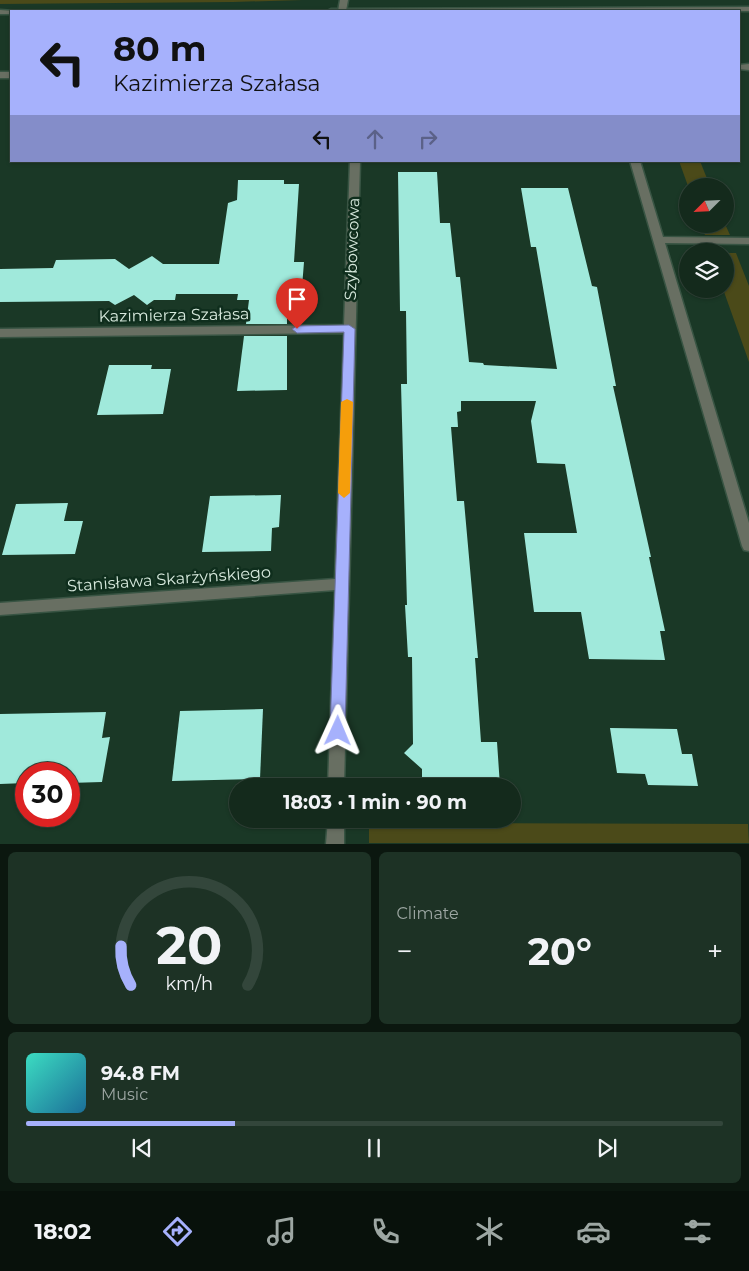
<!DOCTYPE html>
<html lang="en">
<head>
<meta charset="utf-8">
<style>
  :root { --surface:#142a1c; --page:#1d3225; --text:#f1f3f6; --muted:#9da7a3; --line:#33463b; --accent:#a6b1fc }
  body { margin:0; font-family:Montserrat,sans-serif; background:var(--page); color:var(--text); height:100vh; display:flex; flex-direction:column; font-size:19px; white-space:nowrap }
  * { box-sizing:border-box; margin:0 }
  p { font-size:16px; color:var(--muted) }
  .icon { flex:none; width:28px; height:28px; fill:none; stroke:currentColor; stroke-width:2; stroke-linecap:round; stroke-linejoin:round }
  .map { position:relative; height:844px; overflow:hidden }
  .panel { display:flex; flex-direction:column; gap:8px; padding:8px; background:#0b170f; flex:1 }
  .panel>* { flex:none }
  .banner { position:absolute; left:10px; top:10px; width:730px; height:152px; border-radius:0px; box-shadow:0 1px 4px #0004,0 0 0 1px var(--line); background:#a6b1fc; color:#111; overflow:hidden }
  .needle { width:32px; rotate:246deg }
  .controls { position:absolute; left:679px; top:178px; display:grid; gap:10px }
  .controls a { display:grid; place-items:center; width:55px; height:55px; border-radius:50%; background:var(--surface); box-shadow:0 1px 4px #0004,0 0 0 1px var(--line); font-size:25px }
  .speed { position:absolute; left:15px; top:762px; display:flex; gap:10px; font-size:25px; font-weight:700; text-align:center }
  .speed>* { display:grid; place-content:center; width:65px; height:65px; border-radius:50%; background:var(--surface); box-shadow:0 1px 4px #0004,0 0 0 1px var(--line); line-height:1 }
  .speed .limit { border:8px solid #d22; background:#fff; color:#111 }
  .pin { position:absolute; display:grid; place-items:center; width:42px; height:42px; color:#fff; margin:-51px -21px; border-radius:50% 50% 50% 0; rotate:-45deg; box-shadow:0 0 5px #0007 }
  .pin .icon { rotate:45deg }
  .me { position:absolute; width:55px; margin:-28px; rotate:1deg; stroke-linejoin:round; filter:drop-shadow(0 0 4px #0008) }
  .turn { display:flex; align-items:center; gap:18px; height:105px; padding:0 20px; font-size:22px }
  .turn .icon { width:65px; height:65px; stroke-width:2.5 }
  .turn b { display:block; font-size:35px; line-height:42px }
  .lanes { display:flex; align-items:center; height:48px; padding:0 20px; background:#0003; justify-content:center; gap:25px; direction:ltr }
  .lanes .off { opacity:.35 }
  .big { font-size:38px; font-weight:700; line-height:1.1 }
  .panel .widget { flex:1; display:flex; flex-direction:column; justify-content:center; gap:8px; min-width:0; padding:0 18px; border-radius:8px; background:var(--page) }
  .panel .dial { align-items:center; gap:0 }
  .dial svg { height:130px; overflow:visible; fill:none; stroke:var(--line); stroke-width:7; stroke-linecap:round; text-anchor:middle }
  .dial text { fill:var(--text); stroke:none }
  .song { display:flex; align-items:center; gap:15px }
  .cover { width:60px; height:60px; border-radius:8px; background:linear-gradient(135deg,hsl(170 70% 55%),hsl(200 70% 35%)) }
  .played { height:5px; border-radius:2px; background:linear-gradient(90deg,var(--accent) 30%,var(--line) 30%) }
  .keys { display:flex; justify-content:space-around; direction:ltr }
  .heat { display:flex; justify-content:space-between; align-items:center; font-size:28px; direction:ltr }
  .panel .tiles { flex:1; display:grid; gap:8px; grid-template-columns:1fr 1fr }
  .widget:last-child { grid-column:span 2 }
  .trip { position:absolute; left:229px; top:778px; width:292px; height:50px; border-radius:25px; background:var(--surface); box-shadow:0 1px 4px #0004,0 0 0 1px var(--line); font-weight:700; line-height:50px; text-align:center }
  .tabs { display:flex; height:80px; justify-content:space-around; align-items:center; background:#08110b; color:var(--muted) }
  .tabs .icon { width:35px; height:35px }
  .tabs .selected { color:var(--accent) }
  .tabs b { font-size:22px; color:var(--text) }
  .map>svg:first-child { display:block }
  .green { fill:#4b4a19 }
  .building { fill:#a0e9db }
  .lines { fill:none; stroke-linecap:round; stroke-linejoin:round }
  .service-casing { stroke:#385443; stroke-width:3 }
  .minor-casing { stroke:#385443; stroke-width:3 }
  .service { fill:#686f62; fill-rule:evenodd }
  .minor { fill:#686f62; fill-rule:evenodd }
  .route { fill:#a6b1fc; stroke:#6c73a4 }
  .slow { fill:#f59e0b }
  .labels { text-anchor:middle; dominant-baseline:central; stroke-width:5; stroke-linejoin:round; paint-order:stroke }
  .street-label { font-size:16px; fill:#d7e9dd; stroke:#0f2e1d }
</style>
</head>
<body>
<div class="map">
<svg width="749" height="844" viewBox="0 0 749 844">
  <rect width="100%" height="100%" fill="#1a3826"/>
  <g class="green">
    <polygon points="0,0 303,0 233,2 0,4"/>
    <polygon points="679,161 700,161 710,186 688,186"/>
    <polygon points="701,224 725,224 730,235 705,235"/>
    <polygon points="725,253 736,253 749,286 749,362 723,289 725,289"/>
    <polygon points="369,823 748,824 749,843 369,843"/>
  </g>
  <g class="building">
    <polygon points="398,172 437,172 440,223 450,223 456,277 460,277 469,362 483,363 484,365 557,369 536,247 531,247 521,188 568,188 592,286 597,287 616,386 613,386 651,557 649,557 665,631 660,631 665,660 589,659 581,612 534,612 524,533 577,533 565,464 537,463 531,421 536,401 461,401 461,411 457,412 458,427 451,427 457,501 464,501 478,658 475,658 481,742 497,742 500,786 422,786 422,769 404,753 413,744 412,657 408,657 405,605 407,605 401,384 407,384 406,311 400,311"/>
    <polygon points="238,180 284,180 284,184 299,184 294,262 304,262 301,300 287,300 287,324 246,324 249,300 237,300 238,294 176,294 175,300 154,300 147,305 134,295 115,305 109,301 0,302 0,269 53,268 56,260 115,259 129,269 152,256 163,264 219,264 228,203 237,200"/>
    <polygon points="244,336 287,336 287,390 237,391"/>
    <polygon points="109,365 152,365 151,369 171,369 163,414 97,415"/>
    <polygon points="281,495 279,527 272,528 271,551 202,552 210,496"/>
    <polygon points="68,503 64,521 83,521 75,554 2,555 16,504"/>
    <polygon points="263,709 260,779 172,781 180,711"/>
    <polygon points="106,712 102,738 110,737 102,782 69,783 69,774 26,774 26,783 0,784 0,714"/>
    <polygon points="610,728 677,729 682,754 692,754 698,786 648,785 645,774 617,773"/>
  </g>
  <g class="lines">
    <defs>
      <polygon id="service" points="340,0 348,0 346,11 338,11"/>
      <g id="minor">
        <polygon points="749,7 749,11 327,11 331,9"/>
        <polygon points="0,10 14,11 11,11 11,14 0,14"/>
        <polygon points="749,64 749,70 739,69 739,65"/>
        <rect x="0" y="72" width="11" height="6"/>
        <polygon points="350,161 360,161 344,786 328,786 335,590 0,615 0,603 335,579 344,333 0,337 0,329 344,325"/>
        <polygon points="630,161 640,161 663,237 749,238 749,244 665,243 749,523 749,551 744,550 742,546"/>
        <polygon points="328,819 344,819 344,844 326,844"/>
      </g>
    </defs>
    <use href="#service" class="service-casing"/>
    <use href="#minor" class="minor-casing"/>
    <use href="#service" class="service"/>
    <use href="#minor" class="minor"/>
  </g>
  <polygon class="route" points="349,325 355,329 345,731 343,736 338,738 333,736 330,731 344,332 297,333 292,329 297,326"/>
  <polygon class="slow" points="347,399 353,402 350,493 344,498 338,493 341,402"/>
  <g class="labels">
    <g class="street-label">
      <text transform="translate(352 249) rotate(-88)">Szybowcowa</text>
      <text transform="translate(174 315) rotate(-1)">Kazimierza Szałasa</text>
      <text transform="translate(169 579) rotate(-4)">Stanisława Skarżyńskiego</text>
    </g>
  </g>
</svg>
<div class="controls">
<a><svg class="needle" viewBox="-14 -14 28 28"><path d="M0-13l5 13h-10z" fill="#e53935"/><path d="M0 13l5-13h-10z" fill="#9da7a3"/></svg></a>
<a><svg class="icon" aria-label="layers" viewBox="0 0 24 24"><path d="M12 4l9 5-9 5-9-5zM3 14l9 5 9-5"/></svg></a>
</div>
<div class="speed"><div class="limit">30</div></div>
<div class="pin" style="left:297px;top:329px;background:#d93025"><svg class="icon" aria-label="arrive" viewBox="0 0 24 24"><path d="M6 21V4h12l-3 4 3 4H6"/></svg></div>
<svg class="me" style="left:338px;top:731px" viewBox="-20 -20 40 40"><path d="M0-17L14 15 0 8-14 15z" fill="#a6b1fc" stroke="#fff" stroke-width="4"/></svg>
<div class="trip">18:03 · 1 min · 90 m</div>
<div class="banner">
<div class="turn"><svg class="icon" aria-label="left" viewBox="0 0 24 24"><path d="M17 20v-9H6M10 6l-5 5 5 5"/></svg><div><b>80 m</b>Kazimierza Szałasa</div></div>
<div class="lanes"><svg class="icon" aria-label="left" viewBox="0 0 24 24"><path d="M17 20v-9H6M10 6l-5 5 5 5"/></svg><svg class="icon off" aria-label="ahead" viewBox="0 0 24 24"><path d="M12 20V5M6 11l6-6 6 6"/></svg><svg class="icon off" aria-label="right" viewBox="0 0 24 24"><path d="M7 20v-9h11M14 6l5 5-5 5"/></svg></div>
</div>
</div>
<section class="panel">
<div class="tiles">
<div class="widget dial"><svg viewBox="0 0 100 80">
<path d="M14 69A42 42 0 1 1 86 69"/>
<path d="M14 69A42 42 0 0 1 8 45" stroke="#a6b1fc"/>
<text x="50" y="56" font-size="32" font-weight="700">20</text>
<text x="50" y="72" font-size="11">km/h</text>
</svg></div>
<div class="widget"><p>Climate</p>
<div class="heat"><a>−</a><b class="big">20°</b><a>+</a></div>
</div>
<div class="widget">
<div class="song"><i class="cover"></i><div><b>94.8 FM</b><p>Music</p></div></div>
<div class="played"></div>
<div class="keys"><svg class="icon" aria-label="previous" viewBox="0 0 24 24"><path d="M18 5L8 12l10 7zM5 5v14"/></svg><svg class="icon" aria-label="pause" viewBox="0 0 24 24"><path d="M8 5v14M16 5v14"/></svg><svg class="icon" aria-label="next" viewBox="0 0 24 24"><path d="M6 5l10 7-10 7zM19 5v14"/></svg></div>
</div>
</div>
</section>
<nav class="tabs">
<b>18:02</b>
<svg class="icon selected" aria-label="directions" viewBox="0 0 24 24"><path d="M12 3l9 9-9 9-9-9zM9 14v-3h6M13 9l2 2-2 2"/></svg>
<svg class="icon" aria-label="music" viewBox="0 0 24 24"><path d="M9 18V5l10-2v13"/><circle cx="6" cy="18" r="3"/><circle cx="16" cy="16" r="3"/></svg>
<svg class="icon" aria-label="phone" viewBox="0 0 24 24"><path d="M5 4h4l2 5-3 2q2 4 5 5l2-3 5 2v4C11 20 4 13 5 4z"/></svg>
<svg class="icon" aria-label="climate" viewBox="0 0 24 24"><path d="M12 3v18M4 7l16 10M4 17L20 7"/></svg>
<svg class="icon" aria-label="car" viewBox="0 0 24 24"><path d="M5 17H2v-5l4-1 3-4h7l3 4 3 1v5h-3M9 17h6M6 11h13"/><circle cx="7" cy="17" r="2"/><circle cx="17" cy="17" r="2"/></svg>
<svg class="icon" aria-label="filters" viewBox="0 0 24 24"><path d="M4 7h16M4 17h16"/><circle cx="9" cy="7" r="2"/><circle cx="15" cy="17" r="2"/></svg>
</nav>
</body>
</html>
